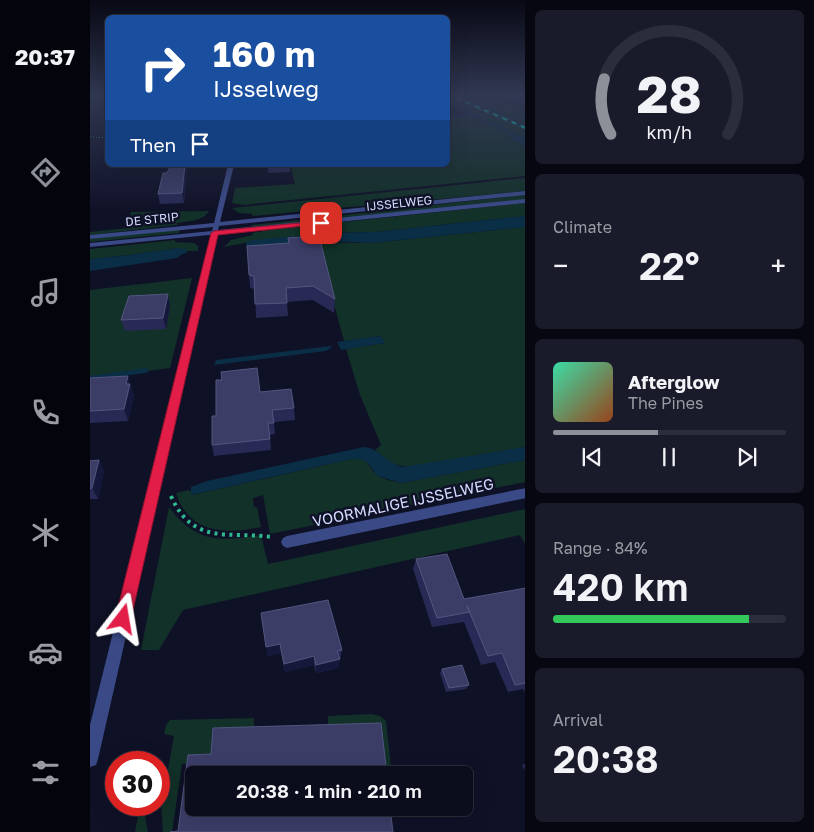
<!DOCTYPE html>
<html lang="en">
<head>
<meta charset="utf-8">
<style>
  :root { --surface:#0b0d1d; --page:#191b2a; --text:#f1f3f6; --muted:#9a9ca4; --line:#2b2d3b; --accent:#8c9099 }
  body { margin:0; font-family:"Golos Text",sans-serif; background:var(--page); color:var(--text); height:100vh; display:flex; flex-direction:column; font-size:19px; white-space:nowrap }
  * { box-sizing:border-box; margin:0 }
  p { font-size:16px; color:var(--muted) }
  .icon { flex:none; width:28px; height:28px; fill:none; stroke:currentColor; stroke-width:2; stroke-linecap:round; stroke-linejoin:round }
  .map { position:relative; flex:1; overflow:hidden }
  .sheet { display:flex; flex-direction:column; gap:10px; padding:10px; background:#060710; width:289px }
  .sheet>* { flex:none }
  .guide { position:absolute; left:15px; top:15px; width:345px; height:152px; border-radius:8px; box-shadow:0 5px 20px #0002,0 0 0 1px var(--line); background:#1a4fa0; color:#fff; overflow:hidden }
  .speed { position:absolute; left:15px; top:751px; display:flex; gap:10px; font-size:25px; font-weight:700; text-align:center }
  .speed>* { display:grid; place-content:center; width:65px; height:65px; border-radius:50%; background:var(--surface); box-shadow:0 5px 20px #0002,0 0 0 1px var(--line); line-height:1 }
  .speed .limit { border:8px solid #d22; background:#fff; color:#111 }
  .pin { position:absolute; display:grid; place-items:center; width:42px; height:42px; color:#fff; margin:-21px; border-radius:10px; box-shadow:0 2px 8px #0006 }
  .me { position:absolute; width:55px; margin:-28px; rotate:14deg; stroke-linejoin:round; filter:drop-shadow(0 0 4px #0008) }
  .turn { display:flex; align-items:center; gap:18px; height:105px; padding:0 25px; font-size:22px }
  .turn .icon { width:65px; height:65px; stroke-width:2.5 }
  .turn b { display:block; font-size:35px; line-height:42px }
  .then { display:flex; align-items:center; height:48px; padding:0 25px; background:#0003; gap:10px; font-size:19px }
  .big { font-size:38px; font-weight:600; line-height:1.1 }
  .sheet .tile { flex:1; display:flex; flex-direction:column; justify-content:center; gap:8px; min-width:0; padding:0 18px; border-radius:8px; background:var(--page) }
  .sheet .dial { align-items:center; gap:0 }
  .dial svg { height:130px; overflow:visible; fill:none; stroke:var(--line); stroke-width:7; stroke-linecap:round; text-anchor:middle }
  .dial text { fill:var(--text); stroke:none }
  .song { display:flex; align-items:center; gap:15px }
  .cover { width:60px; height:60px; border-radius:8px; background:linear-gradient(135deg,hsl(160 70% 55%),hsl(20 70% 35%)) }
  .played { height:5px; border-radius:2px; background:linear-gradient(90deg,var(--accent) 45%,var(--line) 45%) }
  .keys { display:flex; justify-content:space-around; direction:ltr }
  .heat { display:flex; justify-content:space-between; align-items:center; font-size:28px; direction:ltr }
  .charge { height:8px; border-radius:4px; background:linear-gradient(90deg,#34c759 84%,var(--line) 0) }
  .trip { position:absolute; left:95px; top:766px; width:288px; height:50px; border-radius:8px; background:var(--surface); box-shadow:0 5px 20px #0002,0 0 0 1px var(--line); font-weight:600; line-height:50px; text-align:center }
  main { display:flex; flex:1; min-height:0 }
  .tab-bar { display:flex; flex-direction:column; width:90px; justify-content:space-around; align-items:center; background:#04050c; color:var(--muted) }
  .tab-bar .icon { width:35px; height:35px }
  .tab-bar .selected { color:var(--accent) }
  .tab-bar b { font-size:22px; color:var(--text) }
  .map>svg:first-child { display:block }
  .green { fill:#123129 }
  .water { fill:#0a2e46 }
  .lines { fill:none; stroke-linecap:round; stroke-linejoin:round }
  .path-far1 { stroke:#2eba90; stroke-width:1; stroke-dasharray:1 2; stroke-linecap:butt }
  .path { stroke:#2eba90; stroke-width:4; stroke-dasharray:3 4.5; stroke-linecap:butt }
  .minor { fill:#3a4a87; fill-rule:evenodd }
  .tertiary { fill:#3a4a87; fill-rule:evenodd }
  .rail-casing { stroke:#01ffda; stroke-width:2.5 }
  .rail { stroke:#0f1127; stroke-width:2; stroke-dasharray:5; stroke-linecap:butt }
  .wall { fill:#282a55 }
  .shaded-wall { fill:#16183b }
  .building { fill:#3b3d67; stroke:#53567f }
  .route { fill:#e11d48; stroke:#92132f }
  .labels { text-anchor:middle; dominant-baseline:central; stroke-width:5; stroke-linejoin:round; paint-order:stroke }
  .far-street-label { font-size:12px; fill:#d5dbff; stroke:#0f1127 }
  .street-label { font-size:15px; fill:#d5dbff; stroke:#0f1127 }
</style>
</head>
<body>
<main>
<nav class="tab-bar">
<b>20:37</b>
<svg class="icon selected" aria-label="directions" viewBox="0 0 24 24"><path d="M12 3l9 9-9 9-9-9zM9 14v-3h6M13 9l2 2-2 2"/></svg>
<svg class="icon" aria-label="music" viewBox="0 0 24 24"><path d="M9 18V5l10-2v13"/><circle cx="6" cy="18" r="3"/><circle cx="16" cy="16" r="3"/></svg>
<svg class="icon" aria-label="phone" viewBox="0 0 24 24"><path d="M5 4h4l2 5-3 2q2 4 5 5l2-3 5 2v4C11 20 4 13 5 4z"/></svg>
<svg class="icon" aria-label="climate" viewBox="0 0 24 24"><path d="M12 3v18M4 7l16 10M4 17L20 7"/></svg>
<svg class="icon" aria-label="car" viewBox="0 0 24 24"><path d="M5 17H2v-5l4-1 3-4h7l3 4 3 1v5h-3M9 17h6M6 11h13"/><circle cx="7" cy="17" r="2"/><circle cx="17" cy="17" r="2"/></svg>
<svg class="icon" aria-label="filters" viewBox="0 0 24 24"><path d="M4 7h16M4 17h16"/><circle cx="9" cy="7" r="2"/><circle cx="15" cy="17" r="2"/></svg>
</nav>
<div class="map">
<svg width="436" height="832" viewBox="0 0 436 832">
  <rect width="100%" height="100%" fill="#0f1127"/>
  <g class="green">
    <polygon points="358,96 435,129 435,138 358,101"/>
    <polygon points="369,96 378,96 435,120 435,125"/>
    <polygon points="382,96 402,96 435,109 435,118"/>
    <polygon points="380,116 419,133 423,140 435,146 435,176 153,205 142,203 145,188 205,184 201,168 222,165 358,165 358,118"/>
    <path d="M435 178V191C344 200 254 207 163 216L162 214 149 213 142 208Z"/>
    <path d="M435 195V200L161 228 162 225C253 216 344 204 435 195Z"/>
    <polygon points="435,203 435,216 285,232 240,233 159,242 134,247 141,240 163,235 162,233 186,229"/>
    <path d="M119 211C114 221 98 221 87 223V225L0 235V232L38 228 41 212Z"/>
    <polygon points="435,227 435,447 319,467 302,464 285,450 291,445 270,395 256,349 295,343 290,336 254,341 227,242 282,243"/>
    <polygon points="90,229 89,233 0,242 0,239"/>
    <polygon points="85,240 85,242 104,243 108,246 108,251 96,251 88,248 40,255 0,259 0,249"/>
    <polygon points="102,278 80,368 0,379 0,290"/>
    <path d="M261 459C278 458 275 461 284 472 290 479 303 481 311 483L435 460V482L180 534 173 495 163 498 164 507H167L171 527C136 535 98 533 86 493L100 490 102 495Z"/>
    <path d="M79 507C106 543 130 542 171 535L178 564 435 509V544L430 535 93 610 69 650H51Z"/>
    <polygon points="282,714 290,716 296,721 302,775 290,775 238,735 238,716"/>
    <polygon points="164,718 164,738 126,763 92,764 82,832 73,832 69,773 78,769 84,736 74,734 76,725 80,720"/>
    <polygon points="50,805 54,809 58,832 45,832"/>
  </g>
  <g class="water">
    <polygon points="358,101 435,138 435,146 423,140 419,133 384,117 358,118 358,116 377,114 358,104"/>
    <polygon points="435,216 435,227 282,243 241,241 163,248 156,247 156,242 163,240 240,233 285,232"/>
    <polygon points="88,248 96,249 97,253 92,254 87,258 0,271 0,259 40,255"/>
    <polygon points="290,336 295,343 251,350 247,342"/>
    <polygon points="241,346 242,347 236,351 124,365 126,360"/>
    <polygon points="56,368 59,371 56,373 0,380 0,376"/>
    <path d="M274 447C287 447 298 464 313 467L435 447V460L311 483 288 476C278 465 280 458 261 459L101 495V487L117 481Z"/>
  </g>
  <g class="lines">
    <g class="path-far1">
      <polyline points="380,96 436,119"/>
      <polyline points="0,137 18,138"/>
    </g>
    <path class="path" d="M81 496C103 546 139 531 182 537"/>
    <g class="minor">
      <polygon points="125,231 128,233 8,759 6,765 0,767 0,725 122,233"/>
      <polygon points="436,488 436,498 197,548 193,546 191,542 193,538 197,536"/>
    </g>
    <polygon class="tertiary" points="138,165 144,165 130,222 436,191 436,195 129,226 128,230 436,199 436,203 0,247 0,243 122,231 123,227 0,239 0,235 124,223"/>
    <defs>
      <polyline id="rail" points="362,96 436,128"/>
    </defs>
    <use href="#rail" class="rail-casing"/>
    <use href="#rail" class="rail"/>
  </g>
  <g class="wall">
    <polygon points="410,96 436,96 436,107"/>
    <polygon points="81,165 97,165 94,203 70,204 68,194"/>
    <polygon points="178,165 200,165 200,172 178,173"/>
    <polygon points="198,238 245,299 244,313 223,300 197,302 198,316 166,318 165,289 160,288 159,275 198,243"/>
    <polygon points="80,306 76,329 35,331 31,320"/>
    <polygon points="0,378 42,388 42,390 44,396 38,421 0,423"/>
    <polygon points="170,392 204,408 205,420 184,422 185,434 180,435 181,450 124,456 122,445 126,416"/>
    <polygon points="9,460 14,471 8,499 0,499 0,461"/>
    <polygon points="326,559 374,599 436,588 436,694 433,689 418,692 405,662 391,665 374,622 342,627 323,569"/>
    <polygon points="171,613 252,650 248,668 226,673 224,665 195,672 191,653 178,656"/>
    <polygon points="352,669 379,685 376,689 356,692 350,673"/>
    <polygon points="436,763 436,772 432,765"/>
  </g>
  <g class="shaded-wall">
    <polygon points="95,165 97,165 94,203 92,193"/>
    <polygon points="78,294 80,306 76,329 73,318"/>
    <polygon points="38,376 44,396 38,421 34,409 36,384"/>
    <polygon points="9,460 14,471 8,499 2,488"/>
    <polygon points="190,644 191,653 178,656 176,647"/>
    <polygon points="224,656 224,665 195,672 194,664"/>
    <polygon points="250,659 248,668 226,673 226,665"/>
  </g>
  <g class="building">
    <polygon points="81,165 95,165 92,193 68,194 73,173 77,173"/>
    <polygon points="229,236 245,299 223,286 196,288 197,303 165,304 164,276 159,275 157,246 199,243 198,238"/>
    <polygon points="78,294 73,318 31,320 39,296"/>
    <polygon points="167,368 170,392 201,389 204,408 182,410 184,423 178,423 180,439 122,445 122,416 126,416 126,380 132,380 131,372"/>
    <polygon points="38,376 36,384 40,384 34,409 0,411 0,378"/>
    <polygon points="9,460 2,488 0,489 0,461"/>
    <polygon points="357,554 374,599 436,588 436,683 425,685 412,653 398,656 377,606 380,612 347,618 326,559"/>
    <polygon points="238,600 252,650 247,651 250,659 226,665 224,656 194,664 190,644 176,647 171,613"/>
    <polygon points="372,665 379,685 359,688 352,669"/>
    <polygon points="291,723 297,775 104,775 104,808 300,808 303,832 80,832 88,831 98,755 121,754 123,728"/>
  </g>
  <linearGradient id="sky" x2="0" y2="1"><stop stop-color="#080915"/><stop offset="0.45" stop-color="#313852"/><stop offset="1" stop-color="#313852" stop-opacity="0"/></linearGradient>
  <rect width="436" height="212" fill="url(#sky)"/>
  <polygon class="route" points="231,221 233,221 233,224 128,235 41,619 38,624 33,627 27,624 25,619 121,233 124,231"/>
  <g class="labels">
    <g class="far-street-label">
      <text transform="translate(309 203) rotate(-6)">IJSSELWEG</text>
      <text transform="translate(62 219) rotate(-6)">DE STRIP</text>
    </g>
    <g class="street-label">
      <text transform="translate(313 502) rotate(-12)">VOORMALIGE IJSSELWEG</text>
    </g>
  </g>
</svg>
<div class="speed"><div class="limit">30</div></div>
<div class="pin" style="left:231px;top:223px;background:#d93025"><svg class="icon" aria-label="arrive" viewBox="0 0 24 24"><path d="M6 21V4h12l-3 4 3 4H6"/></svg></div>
<svg class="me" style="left:33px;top:619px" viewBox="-20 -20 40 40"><path d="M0-17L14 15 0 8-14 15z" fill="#e11d48" stroke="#fff" stroke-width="4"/></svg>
<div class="trip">20:38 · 1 min · 210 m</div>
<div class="guide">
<div class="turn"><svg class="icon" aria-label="right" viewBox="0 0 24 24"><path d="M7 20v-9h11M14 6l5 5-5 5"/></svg><div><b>160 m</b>IJsselweg</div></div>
<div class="then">Then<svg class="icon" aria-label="arrive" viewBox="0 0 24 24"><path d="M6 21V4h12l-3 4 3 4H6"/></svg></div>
</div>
</div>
<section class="sheet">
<div class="tile dial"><svg viewBox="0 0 100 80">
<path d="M14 69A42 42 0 1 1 86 69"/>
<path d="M14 69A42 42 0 0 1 10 35" stroke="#8c9099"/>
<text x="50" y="56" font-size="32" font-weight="700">28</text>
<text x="50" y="72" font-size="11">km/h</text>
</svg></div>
<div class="tile"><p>Climate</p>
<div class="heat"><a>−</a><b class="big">22°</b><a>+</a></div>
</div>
<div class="tile">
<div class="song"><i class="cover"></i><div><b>Afterglow</b><p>The Pines</p></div></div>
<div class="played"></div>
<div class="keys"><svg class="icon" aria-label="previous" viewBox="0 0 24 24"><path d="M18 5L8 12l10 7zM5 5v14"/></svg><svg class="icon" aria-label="pause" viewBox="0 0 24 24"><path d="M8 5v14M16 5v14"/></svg><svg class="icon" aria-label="next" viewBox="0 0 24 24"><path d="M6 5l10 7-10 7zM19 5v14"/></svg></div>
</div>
<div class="tile"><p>Range · 84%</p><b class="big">420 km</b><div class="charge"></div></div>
<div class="tile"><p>Arrival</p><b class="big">20:38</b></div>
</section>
</main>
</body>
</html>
